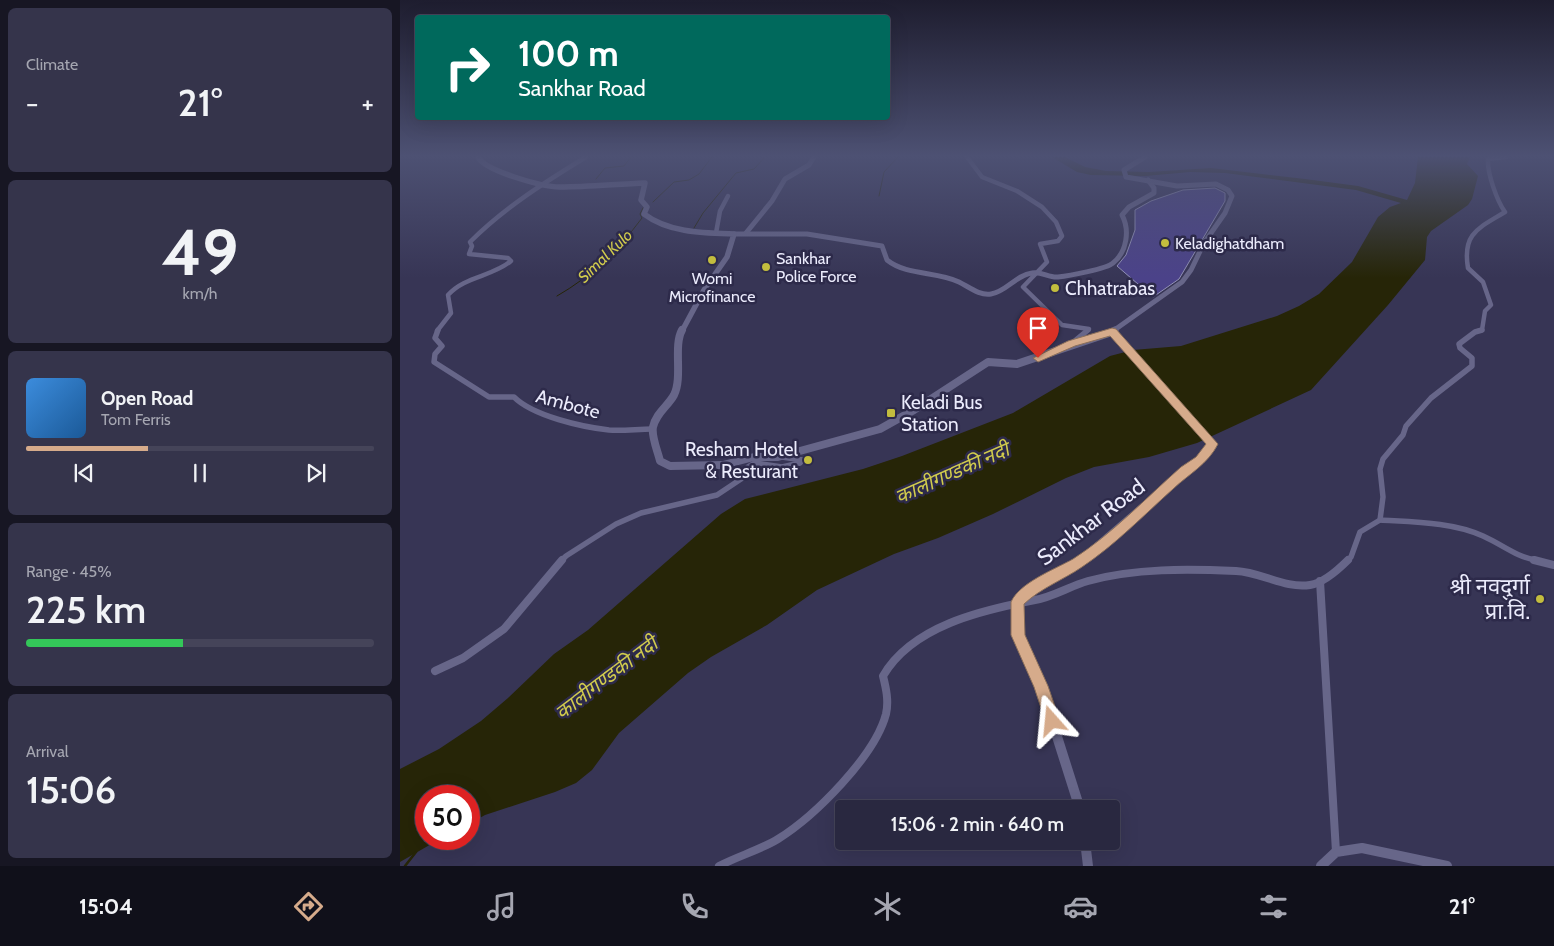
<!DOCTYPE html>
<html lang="en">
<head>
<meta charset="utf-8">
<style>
  :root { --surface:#292840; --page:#35344b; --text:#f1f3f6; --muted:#a5a6b1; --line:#454459; --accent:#d6ab8b }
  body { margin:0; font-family:Cabin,"Noto Sans Devanagari",sans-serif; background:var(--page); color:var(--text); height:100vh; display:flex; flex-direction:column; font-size:19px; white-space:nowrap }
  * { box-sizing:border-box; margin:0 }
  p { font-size:16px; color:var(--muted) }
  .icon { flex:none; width:28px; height:28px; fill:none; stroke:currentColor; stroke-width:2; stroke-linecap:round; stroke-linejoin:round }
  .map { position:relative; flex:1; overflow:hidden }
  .details { display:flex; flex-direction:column; gap:8px; padding:8px; background:#171623; width:400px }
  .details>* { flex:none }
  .guide { position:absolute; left:15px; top:15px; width:475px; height:105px; border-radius:5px; box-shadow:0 5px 20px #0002,0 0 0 1px var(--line); background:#00695c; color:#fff; overflow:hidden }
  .speed { position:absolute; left:15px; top:785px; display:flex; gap:10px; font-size:25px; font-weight:700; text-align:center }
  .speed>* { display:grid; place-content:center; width:65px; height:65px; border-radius:50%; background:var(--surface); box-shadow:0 5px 20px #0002,0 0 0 1px var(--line); line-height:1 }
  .speed .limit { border:8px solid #d22; background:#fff; color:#111 }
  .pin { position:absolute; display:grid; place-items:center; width:42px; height:42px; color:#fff; margin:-51px -21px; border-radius:50% 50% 50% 0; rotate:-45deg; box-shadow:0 0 5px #0007 }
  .pin .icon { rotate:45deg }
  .me { position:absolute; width:55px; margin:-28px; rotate:342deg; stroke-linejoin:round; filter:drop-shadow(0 0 4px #0008) }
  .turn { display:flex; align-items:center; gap:18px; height:105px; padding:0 20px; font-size:22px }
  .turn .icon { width:65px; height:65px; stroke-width:2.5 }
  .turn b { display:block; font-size:35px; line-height:42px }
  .big { font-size:38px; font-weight:600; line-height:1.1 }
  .details .widget { flex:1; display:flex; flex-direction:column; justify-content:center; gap:8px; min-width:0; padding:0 18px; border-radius:8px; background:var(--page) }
  .details .dial { align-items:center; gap:0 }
  .dial b { font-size:65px; line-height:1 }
  .song { display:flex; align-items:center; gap:15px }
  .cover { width:60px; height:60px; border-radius:8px; background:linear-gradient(135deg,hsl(210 70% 55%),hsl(210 70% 35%)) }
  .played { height:5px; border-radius:2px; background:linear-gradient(90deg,var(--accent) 35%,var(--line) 35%) }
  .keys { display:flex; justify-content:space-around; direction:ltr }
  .heat { display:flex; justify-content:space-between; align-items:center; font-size:28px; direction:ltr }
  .charge { height:8px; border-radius:4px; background:linear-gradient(90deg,#34c759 45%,var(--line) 0) }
  .trip { position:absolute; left:435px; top:800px; width:285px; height:50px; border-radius:5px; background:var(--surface); box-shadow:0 5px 20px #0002,0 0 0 1px var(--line); font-weight:600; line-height:50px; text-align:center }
  .tabs { display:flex; height:80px; justify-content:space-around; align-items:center; background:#10101a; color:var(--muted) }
  .tabs .icon { width:35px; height:35px }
  .tabs .on { color:var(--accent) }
  .tabs b { font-size:22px; color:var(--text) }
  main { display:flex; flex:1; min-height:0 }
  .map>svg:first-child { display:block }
  .water { fill:#262507 }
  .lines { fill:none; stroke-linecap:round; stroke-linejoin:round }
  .stream-far1 { stroke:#262507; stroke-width:1 }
  .stream { stroke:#262507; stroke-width:2.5 }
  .building { fill:#4b4289; stroke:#9291b7 }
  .minor-far2 { stroke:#676689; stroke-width:4.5 }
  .minor-far1 { stroke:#676689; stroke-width:5.5 }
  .minor { stroke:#676689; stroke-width:8 }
  .tertiary-far1 { stroke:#676689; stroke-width:5 }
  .tertiary { stroke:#676689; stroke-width:7 }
  .secondary-far2 { stroke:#676689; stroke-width:5.5 }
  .secondary-far1 { stroke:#676689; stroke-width:8 }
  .secondary { stroke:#676689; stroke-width:10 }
  .route { fill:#d6ab8b; stroke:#8b6f5a }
  .poi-dot { fill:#c3bd3e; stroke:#2d2a4a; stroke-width:2 }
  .labels { text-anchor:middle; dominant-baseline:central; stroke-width:5; stroke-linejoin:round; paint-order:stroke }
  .far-poi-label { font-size:16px; fill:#ebebfc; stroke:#2d2a4a; text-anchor:start }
  .far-water-label { font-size:16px; font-style:italic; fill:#d1cb4d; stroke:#2d2a4a }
  .poi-label { font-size:19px; fill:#ebebfc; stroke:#2d2a4a; text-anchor:start }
  .street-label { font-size:19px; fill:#ebebfc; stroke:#2d2a4a }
  .water-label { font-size:20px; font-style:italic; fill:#d1cb4d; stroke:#2d2a4a }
  .near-street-label { font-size:22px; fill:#ebebfc; stroke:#2d2a4a }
  .near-poi-label { font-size:22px; fill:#ebebfc; stroke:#2d2a4a; text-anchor:end }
</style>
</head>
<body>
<main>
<section class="details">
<div class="widget"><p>Climate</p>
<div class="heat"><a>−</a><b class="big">21°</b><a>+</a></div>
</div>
<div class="widget dial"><b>49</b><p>km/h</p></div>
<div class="widget">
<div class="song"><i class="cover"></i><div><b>Open Road</b><p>Tom Ferris</p></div></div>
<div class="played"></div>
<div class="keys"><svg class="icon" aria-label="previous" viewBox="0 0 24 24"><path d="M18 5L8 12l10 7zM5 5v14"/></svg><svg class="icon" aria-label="pause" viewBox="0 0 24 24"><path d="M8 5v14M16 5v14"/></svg><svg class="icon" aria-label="next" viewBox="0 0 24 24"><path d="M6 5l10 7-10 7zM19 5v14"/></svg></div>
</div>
<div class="widget"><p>Range · 45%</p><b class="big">225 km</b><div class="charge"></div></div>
<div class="widget"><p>Arrival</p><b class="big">15:06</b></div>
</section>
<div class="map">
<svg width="1154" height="866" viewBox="0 0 1154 866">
  <rect width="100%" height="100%" fill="#373555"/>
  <polygon class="water" points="652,157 665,157 685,167 706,171 749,172 811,168 905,179 958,186 1007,200 1015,183 1018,157 1070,157 1067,164 1078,176 1072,199 1068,205 1031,231 1027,237 1025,260 988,305 911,390 797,443 749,457 694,467 666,478 593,514 538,538 494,554 417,590 367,625 311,657 288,673 219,733 192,770 176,783 155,792 85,815 69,824 69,796 26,796 26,839 40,839 0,862 0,769 39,749 81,721 108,698 154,654 188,630 321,514 345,499 463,469 502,456 613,413 710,356 733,350 781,346 877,316 899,306 919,294 952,262 978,217 990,207 1001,203 956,190 825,173 790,172 745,176 691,175 677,172"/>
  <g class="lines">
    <g class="stream-far1">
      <polyline points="196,179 205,168 224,166 231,157"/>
      <polyline points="479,196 484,172 498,157"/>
      <polyline points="253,202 274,182 289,180 299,174 312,157"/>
      <polyline points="294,228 303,213 336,173 354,169 365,157"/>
      <path d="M157 296C192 276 218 250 242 218L240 214 243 208"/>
    </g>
    <polyline class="stream" points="5,866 16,852"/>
  </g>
  <polygon class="building" points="815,188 825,193 825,201 779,279 753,297 717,266 726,255 735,230 735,210 751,201 783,190"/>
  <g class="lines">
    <g class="minor-far2">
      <polyline points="567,157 582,177 617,191 642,207 656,222 662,236 658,241 640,244 647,262 623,287 662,325 689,329 686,331"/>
      <polyline points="316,233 320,211 328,196"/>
      <path d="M37 331 51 313 48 295C65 276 92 277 111 261L108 258 69 254 72 246 70 242C104 208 145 182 186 157"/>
      <path d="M1078 331 1082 330 1085 311 1091 305 1083 282 1068 268C1062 233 1079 228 1105 212 1097 201 1087 173 1088 159L1106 157"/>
    </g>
    <g class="minor-far1">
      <path d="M38 330 35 338 42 346 35 354 34 362 89 397H114C133 416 182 427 209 430 223 431 238 429 252 429"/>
      <polyline points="671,344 688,330"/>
      <polyline points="382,457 402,460"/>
      <path d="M980 520C1013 522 1053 522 1083 536 1105 546 1114 556 1139 561"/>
      <polyline points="161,561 166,556 216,524 241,513 317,495 341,479 348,467 355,463 382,467 400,463 402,460"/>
      <polyline points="947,561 951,557 960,532 980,520 983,497 980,469 983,459 1003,435 1006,426 1031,398 1072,366 1072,358 1060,348 1059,344 1075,332 1082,330"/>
    </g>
    <g class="minor">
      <polyline points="1134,560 1154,565"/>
      <polyline points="920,581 936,852"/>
      <polyline points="35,671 63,658 104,629 162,560"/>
      <path d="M319 866C338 856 360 850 378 839 415 816 475 756 486 714 489 701 486 688 483 676 512 626 582 610 635 600 653 597 670 586 688 581 735 568 788 569 836 571 861 572 885 589 910 585 923 583 939 569 948 560"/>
    </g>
    <g class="tertiary-far1">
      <polyline points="346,233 372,201 385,179 409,165 414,157"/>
      <path d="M334 234H407L482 246 487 260C507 276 537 271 559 282 569 287 580 296 591 294 606 292 616 275 632 273 641 271 649 278 658 277 667 276 707 269 713 263 727 252 730 230 722 215L729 207 754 193V188L748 180"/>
      <polyline points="713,331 782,282 791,270 804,243 825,213 832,196 828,190 816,184 777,186 726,177 724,170 745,157"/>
    </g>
    <polyline class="tertiary" points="712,332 715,330"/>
    <path class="secondary-far2" d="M78 157C85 171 143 187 160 187 188 187 217 184 245 183L241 200 247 207 244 214C269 233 304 233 334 234L327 257 304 290 282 331"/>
    <path class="secondary-far1" d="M282 330C273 346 283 377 274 395 268 406 256 413 253 427 251 436 258 452 260 461L270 466 323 465 354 457H378L480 429 514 410 588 362 617 364 712 332 812 444 801 460 785 471 680 561"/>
    <g class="secondary">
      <polyline points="680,809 641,686 618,635 617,602 629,591 681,560"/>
      <polyline points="685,841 688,866"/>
      <polyline points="921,866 936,852 962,848 1047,866"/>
    </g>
  </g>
  <linearGradient id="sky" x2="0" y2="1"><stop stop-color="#1e1d2f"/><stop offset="0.56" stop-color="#4d5173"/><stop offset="1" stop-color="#4d5173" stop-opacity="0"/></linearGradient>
  <rect width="1154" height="278" fill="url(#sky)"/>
  <path class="route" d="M712 328 716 329 818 444C808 464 789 474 773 489 744 515 715 545 682 567 663 580 641 588 624 604L625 635 648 686 660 721 658 726 652 728 647 726 634 687 611 635V602C619 583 655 569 673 559 712 534 746 498 781 467L796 457 806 444 710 336 675 346 638 362 633 358 668 341Z"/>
  <g class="poi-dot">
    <circle cx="765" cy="243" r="5"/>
    <circle cx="312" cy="260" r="5"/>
    <circle cx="366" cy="267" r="5"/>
    <circle cx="655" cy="288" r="5"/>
    <rect x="486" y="408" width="10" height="10" rx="2.5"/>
    <circle cx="408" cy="460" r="5"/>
    <circle cx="1140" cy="599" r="5"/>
  </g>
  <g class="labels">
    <g class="far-poi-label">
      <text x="775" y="243">Keladighatdham</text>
      <text x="376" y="258">Sankhar<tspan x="376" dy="18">Police Force</tspan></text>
      <text x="312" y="278" text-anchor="middle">Womi<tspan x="312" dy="18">Microfinance</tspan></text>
    </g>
    <g class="far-water-label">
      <text transform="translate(205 256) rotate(-44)">Simal Kulo</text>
    </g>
    <g class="poi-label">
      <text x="665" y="288">Chhatrabas</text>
      <text x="501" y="402">Keladi Bus<tspan x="501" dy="22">Station</tspan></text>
      <text x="398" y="449" text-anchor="end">Resham Hotel<tspan x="398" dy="22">&amp; Resturant</tspan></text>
    </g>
    <g class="street-label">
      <text transform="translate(168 404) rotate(15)">Ambote</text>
    </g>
    <g class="water-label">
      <text transform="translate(552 473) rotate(-24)">कालीगण्डकी नदी</text>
      <text transform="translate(206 678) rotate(-37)">कालीगण्डकी नदी</text>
    </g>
    <g class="near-street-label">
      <text transform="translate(691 522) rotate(-37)">Sankhar Road</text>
    </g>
    <g class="near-poi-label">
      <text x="1130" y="586">श्री नवदुर्गा<tspan x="1130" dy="25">प्रा.वि.</tspan></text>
    </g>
  </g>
</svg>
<div class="speed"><div class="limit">50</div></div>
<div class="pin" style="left:638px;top:358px;background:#d93025"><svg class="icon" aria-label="arrive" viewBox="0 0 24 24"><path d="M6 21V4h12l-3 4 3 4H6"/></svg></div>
<svg class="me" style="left:652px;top:721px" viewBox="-20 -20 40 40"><path d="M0-17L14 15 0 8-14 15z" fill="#d6ab8b" stroke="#fff" stroke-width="4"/></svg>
<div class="trip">15:06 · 2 min · 640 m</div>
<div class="guide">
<div class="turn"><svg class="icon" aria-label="right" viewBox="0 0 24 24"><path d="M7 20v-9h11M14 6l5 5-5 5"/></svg><div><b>100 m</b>Sankhar Road</div></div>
</div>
</div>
</main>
<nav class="tabs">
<b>15:04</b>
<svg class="icon on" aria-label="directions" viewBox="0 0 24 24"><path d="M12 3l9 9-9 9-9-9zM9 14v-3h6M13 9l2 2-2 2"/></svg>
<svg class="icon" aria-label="music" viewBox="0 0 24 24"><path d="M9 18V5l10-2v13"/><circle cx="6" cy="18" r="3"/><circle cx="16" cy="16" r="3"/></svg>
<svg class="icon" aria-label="phone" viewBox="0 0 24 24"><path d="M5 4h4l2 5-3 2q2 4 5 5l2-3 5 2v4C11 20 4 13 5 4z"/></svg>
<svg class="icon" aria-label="climate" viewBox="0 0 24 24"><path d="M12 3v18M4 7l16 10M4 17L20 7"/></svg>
<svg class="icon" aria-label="car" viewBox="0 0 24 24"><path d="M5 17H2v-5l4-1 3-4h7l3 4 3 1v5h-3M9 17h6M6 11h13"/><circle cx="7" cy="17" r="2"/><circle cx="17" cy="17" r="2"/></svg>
<svg class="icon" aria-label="filters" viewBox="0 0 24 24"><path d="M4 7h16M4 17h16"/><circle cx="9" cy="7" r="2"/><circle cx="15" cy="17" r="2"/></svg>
<b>21°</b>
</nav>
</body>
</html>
